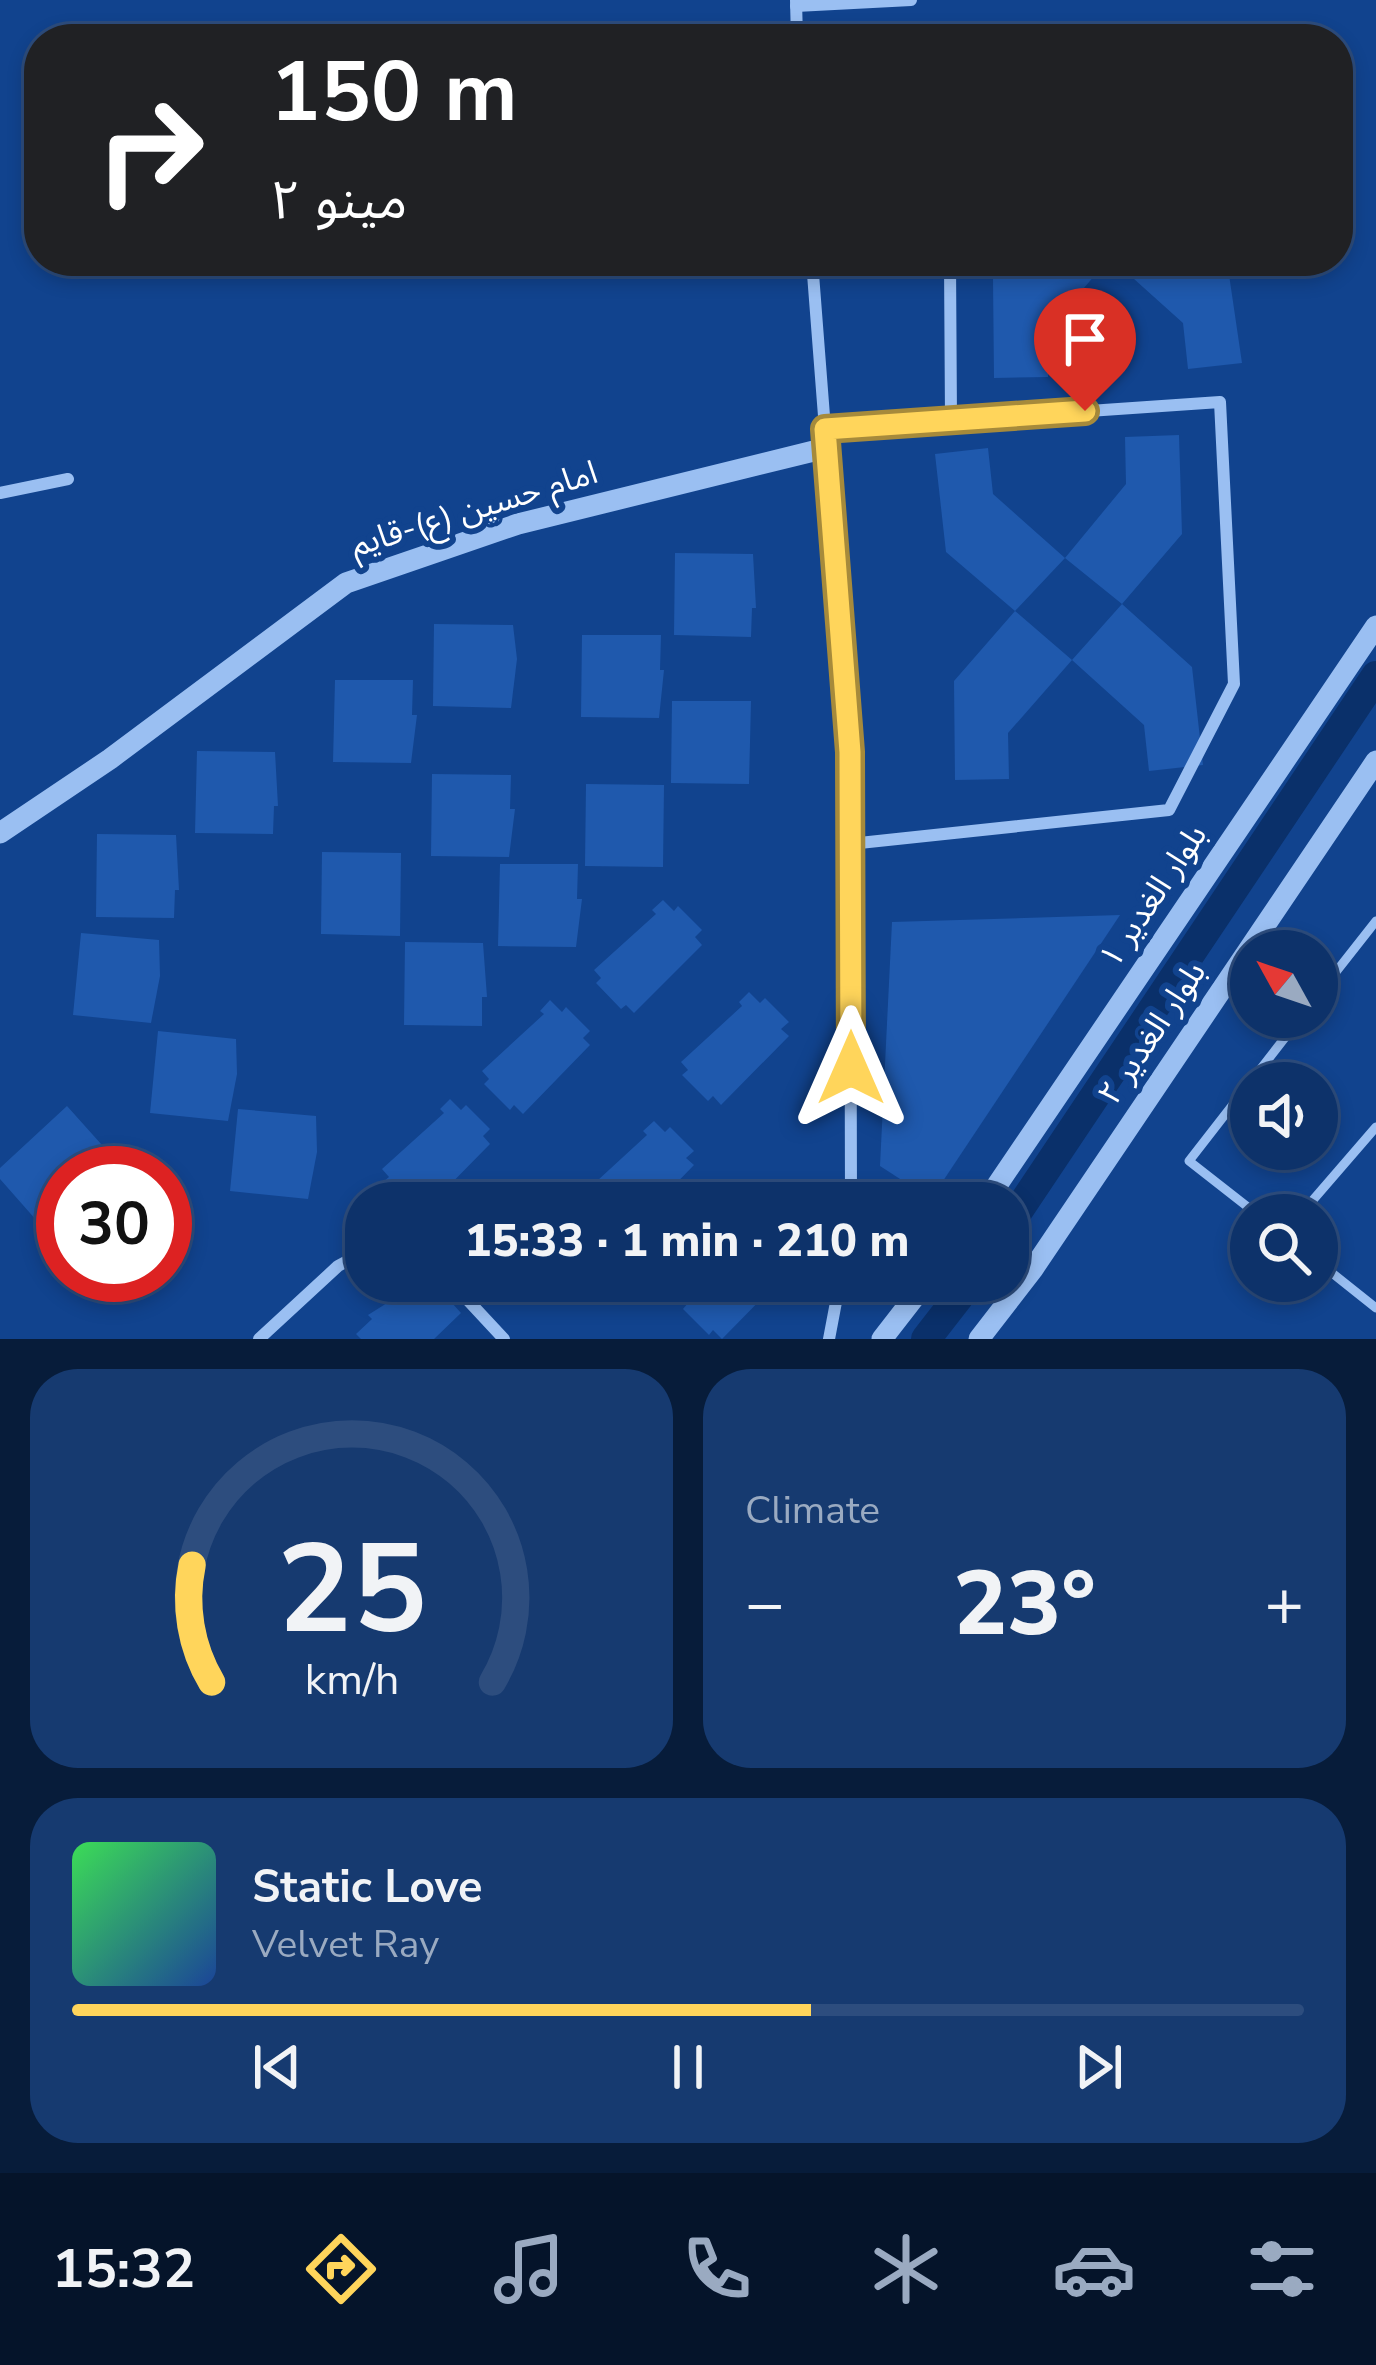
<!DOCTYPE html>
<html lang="en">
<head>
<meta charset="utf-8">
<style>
  :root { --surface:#0d326a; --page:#163a70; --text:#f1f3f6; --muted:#9aaac1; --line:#2d4d7e; --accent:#ffd55b }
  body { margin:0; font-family:"Nunito Sans","Noto Sans Arabic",sans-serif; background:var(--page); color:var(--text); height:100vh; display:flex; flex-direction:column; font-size:45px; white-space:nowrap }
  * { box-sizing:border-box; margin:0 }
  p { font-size:39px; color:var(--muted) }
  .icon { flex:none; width:66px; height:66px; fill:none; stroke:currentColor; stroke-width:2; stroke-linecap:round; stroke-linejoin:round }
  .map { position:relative; height:1339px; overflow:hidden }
  .details { display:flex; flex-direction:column; gap:30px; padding:30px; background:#071c3a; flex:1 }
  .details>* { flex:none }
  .guide { position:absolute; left:24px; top:24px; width:1329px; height:252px; border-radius:48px; box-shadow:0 6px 18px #0003,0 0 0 3px var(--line); background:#202124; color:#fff; overflow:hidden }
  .needle { width:78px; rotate:310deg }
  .buttons { position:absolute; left:1230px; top:930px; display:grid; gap:24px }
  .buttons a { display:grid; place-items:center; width:108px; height:108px; border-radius:50%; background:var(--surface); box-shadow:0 6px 18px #0003,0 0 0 3px var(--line); font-size:60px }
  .speed { position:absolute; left:36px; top:1146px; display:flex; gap:24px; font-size:60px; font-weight:700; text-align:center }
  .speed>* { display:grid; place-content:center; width:156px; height:156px; border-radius:50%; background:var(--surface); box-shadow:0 6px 18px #0003,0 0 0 3px var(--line); line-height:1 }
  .speed .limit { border:18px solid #d22; background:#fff; color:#111 }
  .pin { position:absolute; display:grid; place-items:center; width:102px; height:102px; color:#fff; margin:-123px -51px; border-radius:50% 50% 50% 0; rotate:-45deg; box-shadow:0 0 12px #0007 }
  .pin .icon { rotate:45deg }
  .me { position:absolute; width:132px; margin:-66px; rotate:0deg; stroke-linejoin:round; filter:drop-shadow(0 0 9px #0008) }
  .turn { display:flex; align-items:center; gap:42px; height:252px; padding:0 48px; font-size:54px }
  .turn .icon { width:156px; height:156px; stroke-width:2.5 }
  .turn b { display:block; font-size:84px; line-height:102px }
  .big { font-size:90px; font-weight:800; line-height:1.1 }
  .details .widget { flex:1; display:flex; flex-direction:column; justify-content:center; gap:18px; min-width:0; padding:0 42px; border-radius:48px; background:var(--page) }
  .details .dial { align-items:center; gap:0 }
  .dial svg { height:312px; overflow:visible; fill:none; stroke:var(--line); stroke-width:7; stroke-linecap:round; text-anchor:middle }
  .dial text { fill:var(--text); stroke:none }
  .song { display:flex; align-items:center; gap:36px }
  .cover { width:144px; height:144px; border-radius:18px; background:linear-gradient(135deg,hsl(130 70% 55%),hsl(220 70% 35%)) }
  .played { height:12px; border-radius:6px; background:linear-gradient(90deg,var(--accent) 60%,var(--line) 60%) }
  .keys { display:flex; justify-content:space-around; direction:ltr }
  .heat { display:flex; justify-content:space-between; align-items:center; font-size:66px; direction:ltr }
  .details .tiles { flex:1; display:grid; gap:30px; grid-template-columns:1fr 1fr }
  .widget:last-child { grid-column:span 2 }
  .trip { position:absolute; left:345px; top:1182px; width:684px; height:120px; border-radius:48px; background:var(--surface); box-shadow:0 6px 18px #0003,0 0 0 3px var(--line); font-weight:800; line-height:120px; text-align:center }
  .tabs { display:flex; height:192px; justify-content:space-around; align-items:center; background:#05142a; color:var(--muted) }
  .tabs .icon { width:84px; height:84px }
  .tabs .on { color:var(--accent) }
  .tabs b { font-size:54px; color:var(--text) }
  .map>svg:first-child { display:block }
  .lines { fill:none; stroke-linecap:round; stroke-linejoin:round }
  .canal { stroke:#0a306a; stroke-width:30 }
  .building { fill:#1f59ad }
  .service { stroke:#9abff2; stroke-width:9 }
  .minor { stroke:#9abff2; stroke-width:12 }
  .tertiary { stroke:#9abff2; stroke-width:21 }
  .route-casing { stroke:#a68a3b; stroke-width:30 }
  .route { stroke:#ffd55b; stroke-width:21 }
  .labels { text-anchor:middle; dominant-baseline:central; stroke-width:12; stroke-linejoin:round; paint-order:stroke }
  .street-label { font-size:33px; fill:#fff; stroke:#11438e }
</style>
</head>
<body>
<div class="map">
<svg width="1376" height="1339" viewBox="0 0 1376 1339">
  <rect width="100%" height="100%" fill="#11438e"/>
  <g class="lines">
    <g class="canal">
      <polyline points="1008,1226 1376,676"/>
      <polyline points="926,1339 971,1281"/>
    </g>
  </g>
  <g class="building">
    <polygon points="1009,261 1107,261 1048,330 1048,377 994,378 993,279"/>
    <polygon points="1114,261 1227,261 1242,363 1188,369 1183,323"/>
    <polygon points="1179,435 1182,534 1122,604 1192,667 1203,765 1149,771 1144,725 1072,660 1008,733 1009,779 955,780 954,681 1015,611 1072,660 1122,604 1065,558 1126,484 1125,437"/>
    <polygon points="988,448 993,494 1065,558 1015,611 946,552 935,454"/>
    <polygon points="675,553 753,554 756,608 752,608 751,637 674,635"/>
    <polygon points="434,624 513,625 517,659 511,708 433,706"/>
    <polygon points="582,635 661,635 660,670 664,670 659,718 581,717"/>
    <polygon points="335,680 413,680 412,715 417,715 411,763 333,762"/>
    <polygon points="672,701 751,701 749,784 671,783"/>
    <polygon points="197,751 275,752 278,806 274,806 273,834 195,833"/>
    <polygon points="432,774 511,775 510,809 515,809 509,857 431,856"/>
    <polygon points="586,784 664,785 663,867 585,866"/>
    <polygon points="97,834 176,835 179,890 175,890 174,918 96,917"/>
    <polygon points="322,852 401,853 400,936 321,934"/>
    <polygon points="500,864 578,864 577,899 582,899 576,947 498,946"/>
    <polygon points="663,900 674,911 678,906 702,930 695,937 702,945 634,1013 626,1005 621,1009 596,983 601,978 594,970 656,914 652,910"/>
    <polygon points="1120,915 931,1199 880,1166 892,922"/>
    <polygon points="81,933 159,940 160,976 151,1023 73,1015"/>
    <polygon points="405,942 483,943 487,997 482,997 482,1026 404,1025"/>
    <polygon points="749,992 760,1003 765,998 789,1022 781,1029 789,1036 721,1105 713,1096 708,1101 682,1075 688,1070 681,1062 742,1006 739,1002"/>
    <polygon points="550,1000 562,1012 566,1007 590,1031 583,1038 590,1045 523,1114 514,1105 510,1110 484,1084 489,1079 482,1071 544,1014 540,1011"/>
    <polygon points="158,1031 236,1039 237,1074 228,1121 150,1113"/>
    <polygon points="450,1099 461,1110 466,1105 490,1129 483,1136 490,1144 432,1203 405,1203 383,1182 389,1177 382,1169 444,1113 440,1109"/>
    <polygon points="67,1106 110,1154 90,1173 63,1173 63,1197 37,1221 0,1179 0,1168"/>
    <polygon points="238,1109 316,1116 317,1152 308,1199 230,1191"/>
    <polygon points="654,1121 665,1132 670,1127 694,1151 686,1158 694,1165 657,1203 589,1203 593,1199 585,1192 647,1135 643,1131"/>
    <polygon points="412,1281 433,1282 461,1313 434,1339 361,1339 356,1334 372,1319 368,1315 395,1298 390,1294 399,1285 404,1290"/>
    <polygon points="702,1281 779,1281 722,1339 713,1330 709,1335 683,1309 688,1303 681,1296"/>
  </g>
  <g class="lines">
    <g class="service">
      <polyline points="1317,996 1376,921"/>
      <polyline points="1258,1215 1189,1161 1301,1017"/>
      <polyline points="1300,1215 1376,1127"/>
      <polyline points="1317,1261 1376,1308"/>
    </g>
    <g class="minor">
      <polyline points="796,0 797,39"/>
      <polyline points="796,6 911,0"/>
      <polyline points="812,261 850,752 851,1203"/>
      <polyline points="950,261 951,420"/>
      <polyline points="825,429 1220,402 1234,684 1169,810 850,844"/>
      <polyline points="0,493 68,479"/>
      <polyline points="450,1281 504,1339"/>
      <polyline points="259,1339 338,1266 366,1251"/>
      <polyline points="829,1339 840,1281"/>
    </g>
    <g class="tertiary">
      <polyline points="0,833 110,759 346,583 518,524 826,448"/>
      <polyline points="985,1203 1376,626"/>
      <polyline points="882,1339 927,1281"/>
      <polyline points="979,1339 1033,1269 1376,761"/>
    </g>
  </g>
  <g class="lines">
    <defs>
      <polyline id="route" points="851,1068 850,752 825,429 1085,411"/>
    </defs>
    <use href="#route" class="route-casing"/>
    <use href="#route" class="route"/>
  </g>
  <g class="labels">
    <g class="street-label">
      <text transform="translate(474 509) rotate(-17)">امام حسین (ع)-قایم</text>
      <text transform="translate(1153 896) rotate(-56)">بلوار الغدیر ۱</text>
      <text transform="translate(1152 1033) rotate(-56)">بلوار الغدیر ۲</text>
    </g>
  </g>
</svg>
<div class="buttons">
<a><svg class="needle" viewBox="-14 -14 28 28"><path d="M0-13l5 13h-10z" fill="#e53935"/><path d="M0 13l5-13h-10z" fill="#9aaac1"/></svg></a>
<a><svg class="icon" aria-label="sound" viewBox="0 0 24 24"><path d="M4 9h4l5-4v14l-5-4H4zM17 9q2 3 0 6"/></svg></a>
<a><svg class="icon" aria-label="search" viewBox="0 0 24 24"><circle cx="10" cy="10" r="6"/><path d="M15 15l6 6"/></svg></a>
</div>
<div class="speed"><div class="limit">30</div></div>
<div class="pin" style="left:1085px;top:411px;background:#d93025"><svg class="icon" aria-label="arrive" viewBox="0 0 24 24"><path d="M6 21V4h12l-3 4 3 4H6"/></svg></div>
<svg class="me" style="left:851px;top:1068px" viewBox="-20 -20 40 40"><path d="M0-17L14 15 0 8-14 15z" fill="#ffd55b" stroke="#fff" stroke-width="4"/></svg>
<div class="trip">15:33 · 1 min · 210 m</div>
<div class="guide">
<div class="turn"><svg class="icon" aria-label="right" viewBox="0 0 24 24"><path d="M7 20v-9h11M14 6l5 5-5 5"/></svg><div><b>150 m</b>مینو ۲</div></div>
</div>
</div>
<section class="details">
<div class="tiles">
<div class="widget dial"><svg viewBox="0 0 100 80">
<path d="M14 69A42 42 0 1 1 86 69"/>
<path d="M14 69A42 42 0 0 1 9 39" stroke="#ffd55b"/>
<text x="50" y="56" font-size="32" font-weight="700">25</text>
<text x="50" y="72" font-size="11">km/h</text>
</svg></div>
<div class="widget"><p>Climate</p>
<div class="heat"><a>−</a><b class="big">23°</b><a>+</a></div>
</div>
<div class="widget">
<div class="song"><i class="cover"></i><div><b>Static Love</b><p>Velvet Ray</p></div></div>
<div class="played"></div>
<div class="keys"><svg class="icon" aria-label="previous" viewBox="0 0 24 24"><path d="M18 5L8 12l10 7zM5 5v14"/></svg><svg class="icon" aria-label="pause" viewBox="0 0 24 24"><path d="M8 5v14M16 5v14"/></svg><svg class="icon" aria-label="next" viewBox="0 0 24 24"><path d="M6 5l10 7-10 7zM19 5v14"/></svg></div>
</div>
</div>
</section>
<nav class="tabs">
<b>15:32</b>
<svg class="icon on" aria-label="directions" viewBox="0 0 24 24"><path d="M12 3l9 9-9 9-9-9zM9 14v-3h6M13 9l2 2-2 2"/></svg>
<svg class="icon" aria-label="music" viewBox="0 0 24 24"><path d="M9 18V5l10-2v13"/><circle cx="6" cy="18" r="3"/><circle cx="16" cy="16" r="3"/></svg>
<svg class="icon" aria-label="phone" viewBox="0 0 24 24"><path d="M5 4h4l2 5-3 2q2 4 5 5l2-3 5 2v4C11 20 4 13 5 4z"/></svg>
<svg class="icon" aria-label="climate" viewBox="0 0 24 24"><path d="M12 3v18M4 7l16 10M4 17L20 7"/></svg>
<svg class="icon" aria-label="car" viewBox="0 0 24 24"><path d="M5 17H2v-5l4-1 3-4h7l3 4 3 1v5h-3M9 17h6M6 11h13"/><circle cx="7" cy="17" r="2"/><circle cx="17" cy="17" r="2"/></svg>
<svg class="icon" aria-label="filters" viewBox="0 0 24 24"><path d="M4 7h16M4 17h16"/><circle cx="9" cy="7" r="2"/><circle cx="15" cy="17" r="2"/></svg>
</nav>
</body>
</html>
